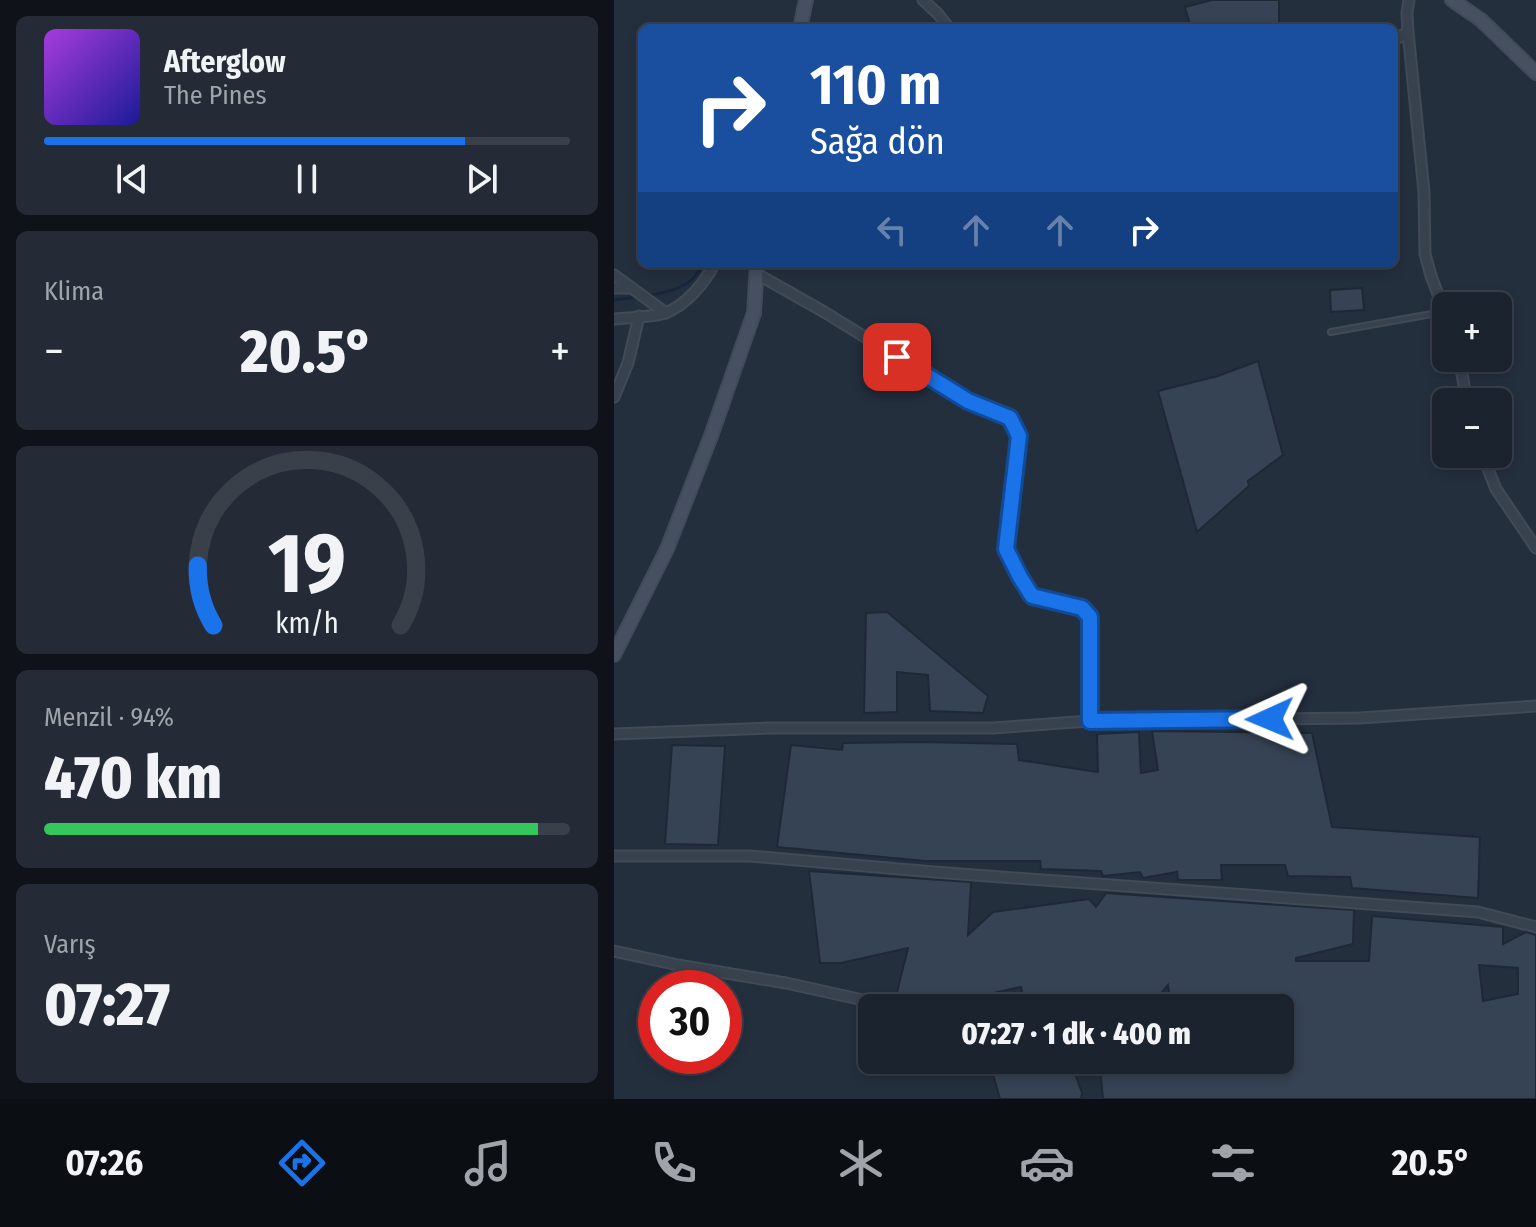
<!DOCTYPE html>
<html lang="tr">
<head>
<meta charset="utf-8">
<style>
  :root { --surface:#1b232e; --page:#242b36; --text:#f1f3f6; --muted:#a0a4aa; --line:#39404a; --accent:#1a73e8 }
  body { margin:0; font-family:"Fira Sans Condensed",sans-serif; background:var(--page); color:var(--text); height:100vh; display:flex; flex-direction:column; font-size:30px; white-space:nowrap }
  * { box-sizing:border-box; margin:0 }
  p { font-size:26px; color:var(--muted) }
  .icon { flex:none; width:44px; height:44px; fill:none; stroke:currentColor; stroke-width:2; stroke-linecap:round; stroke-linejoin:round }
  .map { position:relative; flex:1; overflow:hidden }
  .drawer { display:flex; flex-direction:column; gap:16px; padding:16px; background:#0f1319; width:614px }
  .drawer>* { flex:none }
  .banner { position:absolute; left:24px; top:24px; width:760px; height:244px; border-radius:12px; box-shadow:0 4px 12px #0003,0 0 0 2px var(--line); background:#1a4fa0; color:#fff; overflow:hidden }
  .fabs { position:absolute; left:818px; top:292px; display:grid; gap:16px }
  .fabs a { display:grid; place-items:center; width:80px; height:80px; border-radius:12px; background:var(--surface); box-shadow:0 4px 12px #0003,0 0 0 2px var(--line); font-size:40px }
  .speed { position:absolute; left:24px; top:970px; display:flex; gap:16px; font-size:40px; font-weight:700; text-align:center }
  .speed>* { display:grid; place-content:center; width:104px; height:104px; border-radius:50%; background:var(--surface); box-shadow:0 4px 12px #0003,0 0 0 2px var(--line); line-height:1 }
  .speed .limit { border:12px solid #d22; background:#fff; color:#111 }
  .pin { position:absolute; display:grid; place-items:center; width:68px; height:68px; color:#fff; margin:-34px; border-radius:16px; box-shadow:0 4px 12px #0006 }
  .me { position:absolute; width:88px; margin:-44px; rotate:269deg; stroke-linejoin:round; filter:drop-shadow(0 0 6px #0008) }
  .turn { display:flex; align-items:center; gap:28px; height:168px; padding:0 40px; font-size:36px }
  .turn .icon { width:104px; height:104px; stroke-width:2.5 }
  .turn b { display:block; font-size:56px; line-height:68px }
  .lanes { display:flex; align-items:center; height:76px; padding:0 40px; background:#0003; justify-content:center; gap:40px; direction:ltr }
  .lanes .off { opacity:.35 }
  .big { font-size:60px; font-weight:800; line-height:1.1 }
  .drawer .card { flex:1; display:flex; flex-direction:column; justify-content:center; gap:12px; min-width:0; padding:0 28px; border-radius:12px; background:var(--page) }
  .drawer .dial { align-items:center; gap:0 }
  .dial svg { height:208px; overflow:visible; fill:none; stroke:var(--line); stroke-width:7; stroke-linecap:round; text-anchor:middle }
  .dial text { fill:var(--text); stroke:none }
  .song { display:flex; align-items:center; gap:24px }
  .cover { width:96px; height:96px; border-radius:12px; background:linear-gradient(135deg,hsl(280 70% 55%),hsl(240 70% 35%)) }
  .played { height:8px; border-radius:4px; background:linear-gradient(90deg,var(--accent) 80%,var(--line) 80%) }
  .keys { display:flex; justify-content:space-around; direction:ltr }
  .heat { display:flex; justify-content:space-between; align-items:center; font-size:44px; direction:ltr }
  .charge { height:12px; border-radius:6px; background:linear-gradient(90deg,#34c759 94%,var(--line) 0) }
  .trip { position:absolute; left:244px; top:994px; width:436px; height:80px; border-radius:12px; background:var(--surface); box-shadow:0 4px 12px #0003,0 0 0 2px var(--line); font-weight:800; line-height:80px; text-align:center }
  .dock { display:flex; height:128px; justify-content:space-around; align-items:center; background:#0b0e12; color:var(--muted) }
  .dock .icon { width:56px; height:56px }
  .dock .selected { color:var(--accent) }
  .dock b { font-size:36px; color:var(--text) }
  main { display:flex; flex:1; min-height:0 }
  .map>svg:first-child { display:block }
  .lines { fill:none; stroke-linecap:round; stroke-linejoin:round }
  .stream { stroke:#17263c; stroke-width:3 }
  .building { fill:#364354; stroke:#1f2835; stroke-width:2; fill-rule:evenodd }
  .lane-casing { stroke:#414a57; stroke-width:8 }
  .street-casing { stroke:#414a57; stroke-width:13 }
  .secondary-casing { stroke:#414a57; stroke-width:16 }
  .lane { stroke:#38414e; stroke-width:4 }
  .street { stroke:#38414e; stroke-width:9 }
  .secondary { stroke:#465061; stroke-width:12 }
  .route-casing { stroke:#114b97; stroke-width:20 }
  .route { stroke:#1a73e8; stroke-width:14 }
</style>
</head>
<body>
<main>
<section class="drawer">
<div class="card">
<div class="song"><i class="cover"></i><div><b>Afterglow</b><p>The Pines</p></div></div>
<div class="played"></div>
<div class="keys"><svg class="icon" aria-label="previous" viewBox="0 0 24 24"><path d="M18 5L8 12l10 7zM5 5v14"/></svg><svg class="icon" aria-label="pause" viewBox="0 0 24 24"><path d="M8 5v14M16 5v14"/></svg><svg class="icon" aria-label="next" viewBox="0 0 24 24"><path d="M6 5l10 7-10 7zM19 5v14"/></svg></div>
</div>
<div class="card"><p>Klima</p>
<div class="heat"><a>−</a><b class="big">20.5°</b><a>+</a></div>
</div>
<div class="card dial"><svg viewBox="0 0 100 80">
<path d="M14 69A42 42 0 1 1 86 69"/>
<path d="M14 69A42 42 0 0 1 8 46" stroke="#1a73e8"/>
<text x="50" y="56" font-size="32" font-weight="700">19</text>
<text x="50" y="72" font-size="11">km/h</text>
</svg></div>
<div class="card"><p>Menzil · 94%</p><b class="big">470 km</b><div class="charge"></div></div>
<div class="card"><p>Varış</p><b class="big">07:27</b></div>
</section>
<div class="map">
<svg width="922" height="1099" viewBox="0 0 922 1099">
  <rect width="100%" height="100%" fill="#242f3e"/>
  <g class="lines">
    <g class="stream">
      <path d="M31 296C56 292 78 288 89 264"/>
      <polyline points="0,300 24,297"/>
    </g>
  </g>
  <g class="building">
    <polygon points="598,0 665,0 665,28 577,28 571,7"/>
    <polygon points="748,288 750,310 717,312 716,290"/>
    <polygon points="644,361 669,455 634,481 635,486 583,532 544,391 604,376"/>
    <polygon points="273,612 374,696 369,713 316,711 314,675 283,672 283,712 250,713 252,613"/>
    <polygon points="538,731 698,733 718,827 866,837 864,898 738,888 736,877 674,876 671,865 607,865 608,880 564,880 563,872 529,878 526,872 489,876 487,871 427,869 426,861 311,861 163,847 177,745 228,750 229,743 308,742 403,744 405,760 484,772 483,734 525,732 527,773 544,770"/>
    <polygon points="58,745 111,746 104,845 51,844"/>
    <path d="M195 871 357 882 354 935 379 912 475 899 482 907 492 893 740 910 739 944 682 958V961H755L758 916 889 927V944L912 932 922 935V1099H489L486 1066 460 1071 468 1093 467 1099H386L375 1060H666V1008H557L554 985 535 1008H412L407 987 356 998 357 1008H313L312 1004 279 1008 294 948 227 963H206ZM865 965 904 968V994L869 1001Z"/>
  </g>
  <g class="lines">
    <defs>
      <polyline id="lane" points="717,332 829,312"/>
      <g id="street">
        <polyline points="309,0 324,14 335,28"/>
        <polyline points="795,0 793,13 794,32 810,192 811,254 817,276 832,315"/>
        <polyline points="780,40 794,32"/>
        <polyline points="143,274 212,313 354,401 396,418 405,436 392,549 406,577 418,596 468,608 476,617 476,721"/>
        <polyline points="0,275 52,313"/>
        <polyline points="0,288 18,288"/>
        <path d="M0 319C16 317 35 318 51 313 71 306 91 283 100 264"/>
        <polyline points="845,358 853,402"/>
        <polyline points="0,397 14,363 25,316"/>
        <polyline points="868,454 882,489 922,548"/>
        <polyline points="0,734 156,728 379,728 476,721 746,718 922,706"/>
        <polyline points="0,856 136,856 320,872 864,912 922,927"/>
        <polyline points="0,951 64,965 172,983 249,1000"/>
      </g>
      <g id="secondary">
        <polyline points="838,0 867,20 922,73"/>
        <polyline points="186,28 192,0"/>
        <polyline points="0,655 53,549 97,436 140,313 143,264"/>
      </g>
    </defs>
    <use href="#lane" class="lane-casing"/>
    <use href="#street" class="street-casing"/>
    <use href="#secondary" class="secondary-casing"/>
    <use href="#lane" class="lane"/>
    <use href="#street" class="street"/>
    <use href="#secondary" class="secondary"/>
  </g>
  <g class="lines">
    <defs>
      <polyline id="route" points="283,357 354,401 396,418 405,436 392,549 406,577 418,596 468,608 476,617 476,721 656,719"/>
    </defs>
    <use href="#route" class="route-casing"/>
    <use href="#route" class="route"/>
  </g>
</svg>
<div class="fabs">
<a>+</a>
<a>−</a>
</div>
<div class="speed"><div class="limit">30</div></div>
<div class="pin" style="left:283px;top:357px;background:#d93025"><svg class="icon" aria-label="arrive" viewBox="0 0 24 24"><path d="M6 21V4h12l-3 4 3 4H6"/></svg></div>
<svg class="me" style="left:656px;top:719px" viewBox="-20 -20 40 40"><path d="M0-17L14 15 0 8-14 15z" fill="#1a73e8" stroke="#fff" stroke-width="4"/></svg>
<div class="trip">07:27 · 1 dk · 400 m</div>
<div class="banner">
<div class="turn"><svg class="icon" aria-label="right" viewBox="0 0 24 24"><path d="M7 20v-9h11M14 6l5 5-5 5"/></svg><div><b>110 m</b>Sağa dön</div></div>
<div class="lanes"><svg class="icon off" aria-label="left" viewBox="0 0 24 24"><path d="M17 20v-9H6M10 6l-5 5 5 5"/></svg><svg class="icon off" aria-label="ahead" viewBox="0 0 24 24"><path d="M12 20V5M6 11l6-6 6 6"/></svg><svg class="icon off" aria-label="ahead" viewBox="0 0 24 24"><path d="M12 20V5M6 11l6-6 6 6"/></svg><svg class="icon" aria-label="right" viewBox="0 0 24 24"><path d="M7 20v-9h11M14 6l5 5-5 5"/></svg></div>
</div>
</div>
</main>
<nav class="dock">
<b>07:26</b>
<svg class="icon selected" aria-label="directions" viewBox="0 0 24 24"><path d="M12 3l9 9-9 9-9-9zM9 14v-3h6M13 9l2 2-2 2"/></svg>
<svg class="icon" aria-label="music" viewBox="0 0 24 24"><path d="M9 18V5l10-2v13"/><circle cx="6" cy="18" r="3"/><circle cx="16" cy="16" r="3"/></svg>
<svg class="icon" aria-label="phone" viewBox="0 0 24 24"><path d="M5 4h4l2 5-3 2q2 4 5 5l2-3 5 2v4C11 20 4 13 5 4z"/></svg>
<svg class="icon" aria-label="climate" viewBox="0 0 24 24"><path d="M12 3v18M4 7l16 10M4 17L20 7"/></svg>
<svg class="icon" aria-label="car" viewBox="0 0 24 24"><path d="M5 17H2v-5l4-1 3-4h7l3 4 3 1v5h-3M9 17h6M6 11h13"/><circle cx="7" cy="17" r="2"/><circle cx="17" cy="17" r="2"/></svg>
<svg class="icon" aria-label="filters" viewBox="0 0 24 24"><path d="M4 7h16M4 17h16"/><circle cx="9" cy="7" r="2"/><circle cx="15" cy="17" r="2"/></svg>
<b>20.5°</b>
</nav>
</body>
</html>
